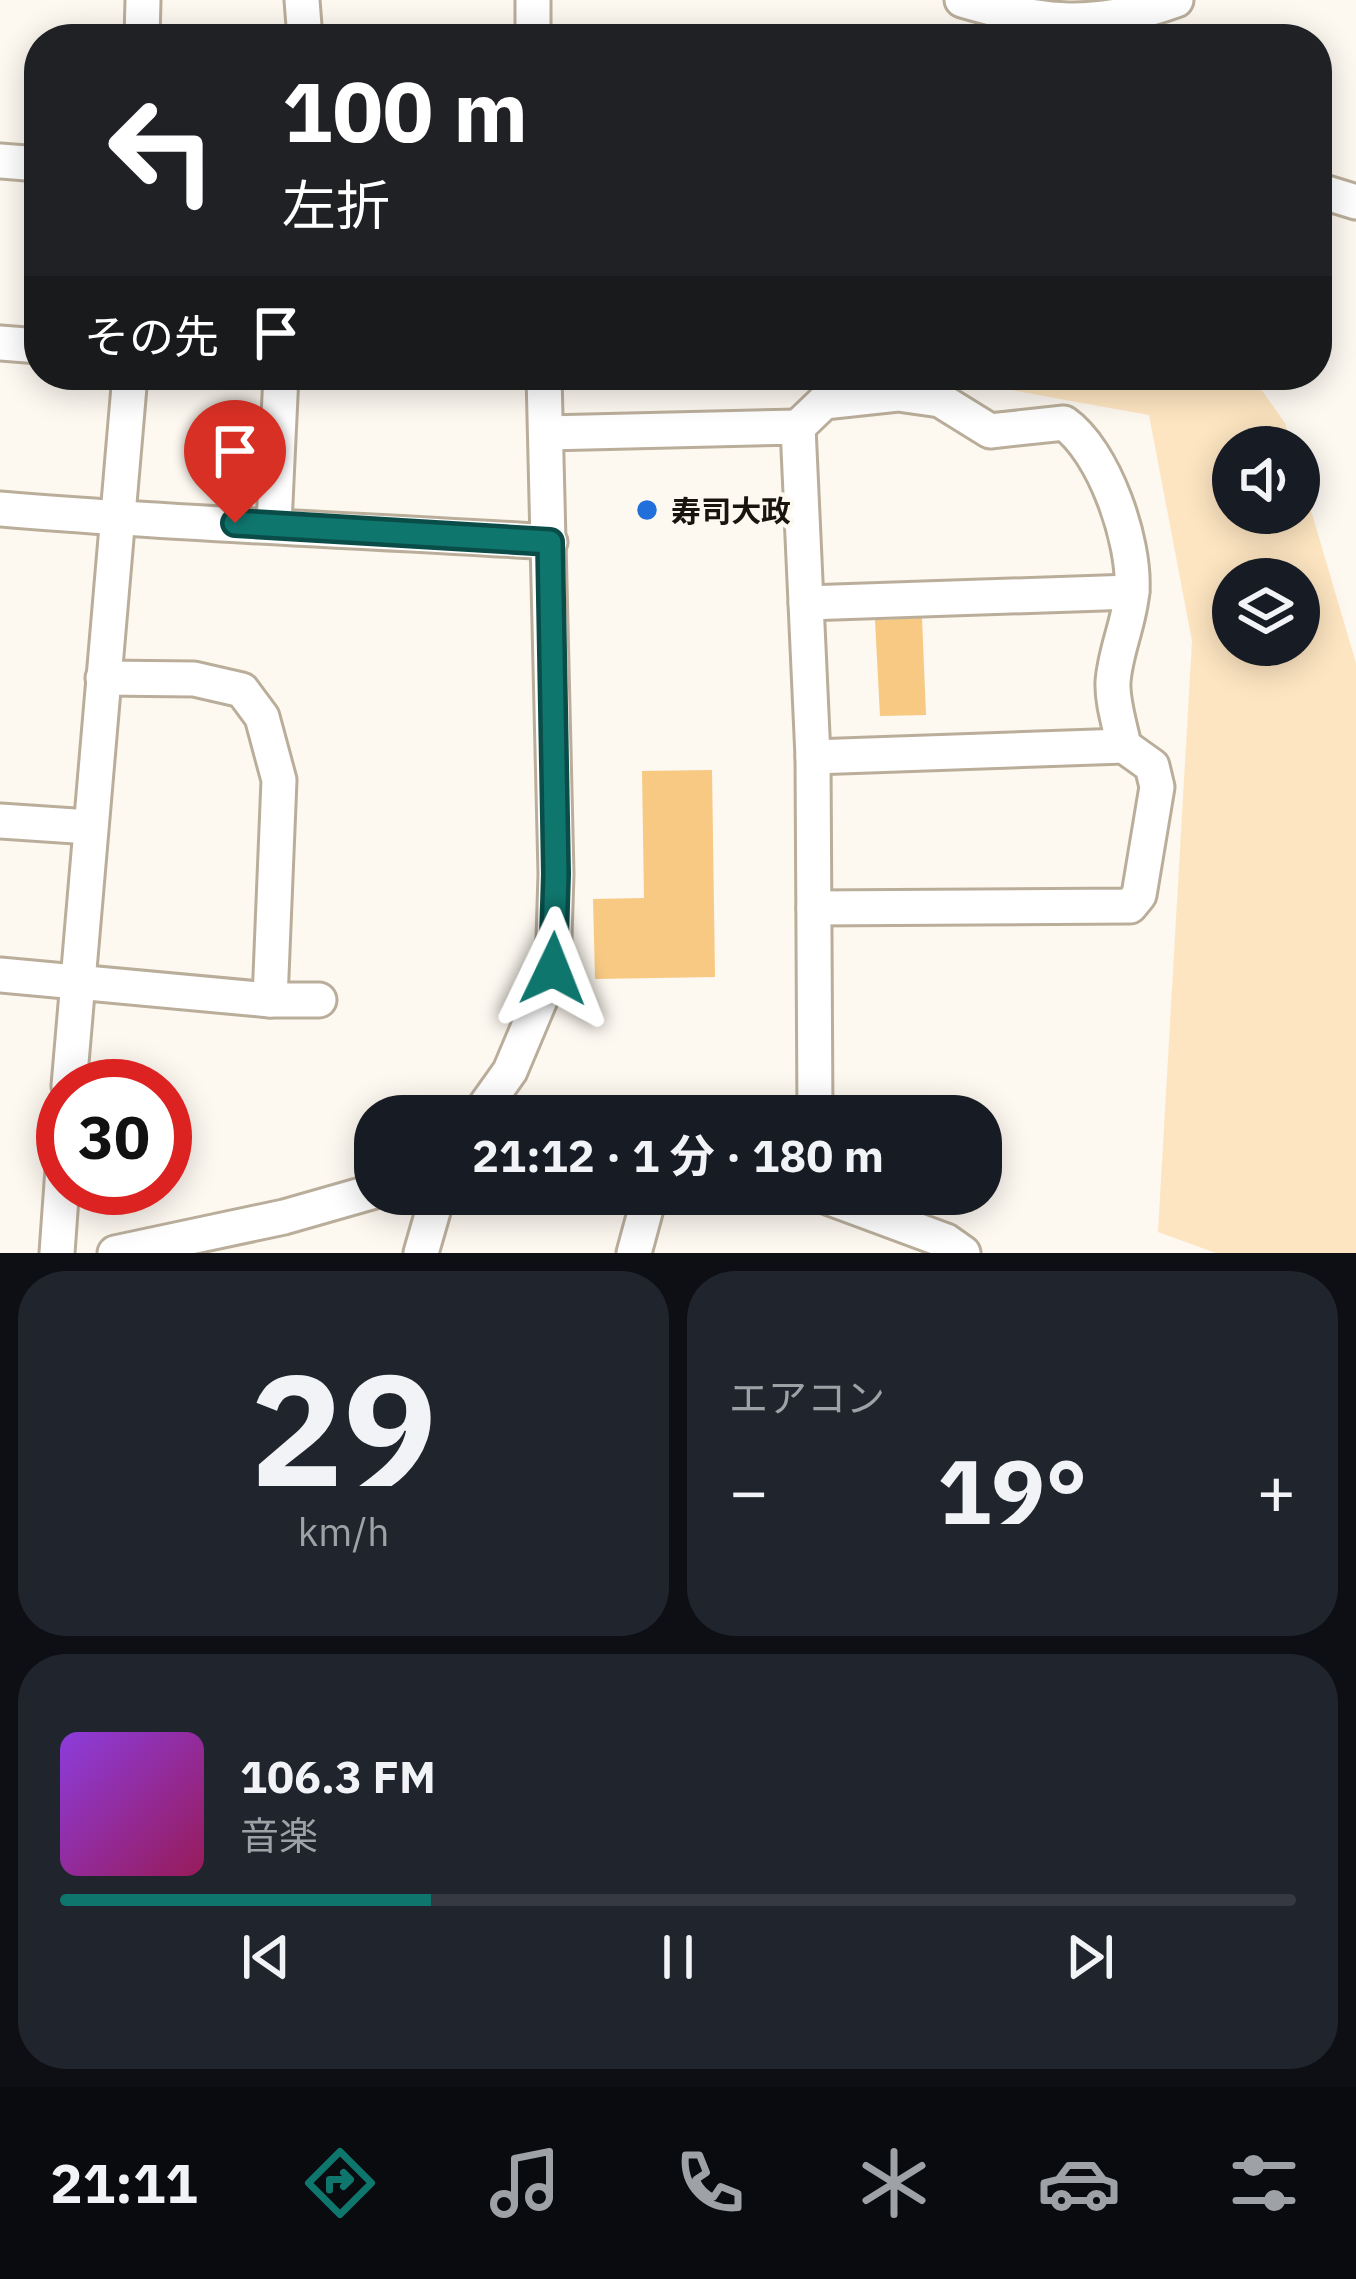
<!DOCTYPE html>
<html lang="ja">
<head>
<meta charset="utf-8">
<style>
  :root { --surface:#171b24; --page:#20242c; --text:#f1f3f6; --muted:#9ea1a6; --line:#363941; --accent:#0f766e }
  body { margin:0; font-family:"IBM Plex Sans","Noto Sans JP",sans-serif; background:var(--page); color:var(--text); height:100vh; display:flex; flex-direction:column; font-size:45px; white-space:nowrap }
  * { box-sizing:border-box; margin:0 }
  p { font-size:39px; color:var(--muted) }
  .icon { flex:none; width:66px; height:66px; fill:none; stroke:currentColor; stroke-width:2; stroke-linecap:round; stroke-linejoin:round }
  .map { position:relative; height:1253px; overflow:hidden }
  .details { display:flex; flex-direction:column; gap:18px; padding:18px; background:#0d0f14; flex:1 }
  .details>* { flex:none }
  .hud { position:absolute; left:24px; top:24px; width:1308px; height:366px; border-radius:48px; box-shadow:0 6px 30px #0003; background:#202124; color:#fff; overflow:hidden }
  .controls { position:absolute; left:1212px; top:426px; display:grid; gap:24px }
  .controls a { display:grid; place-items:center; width:108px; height:108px; border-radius:50%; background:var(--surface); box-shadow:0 6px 30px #0003; font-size:60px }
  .speed { position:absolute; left:36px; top:1059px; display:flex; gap:24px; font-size:60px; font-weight:700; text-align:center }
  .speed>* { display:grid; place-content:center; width:156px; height:156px; border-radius:50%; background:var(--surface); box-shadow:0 6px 30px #0003; line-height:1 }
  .speed .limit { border:18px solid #d22; background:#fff; color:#111 }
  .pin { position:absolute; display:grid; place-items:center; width:102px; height:102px; color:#fff; margin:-123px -51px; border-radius:50% 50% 50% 0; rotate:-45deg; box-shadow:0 0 12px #0007 }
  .pin .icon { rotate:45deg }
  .me { position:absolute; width:132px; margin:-66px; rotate:2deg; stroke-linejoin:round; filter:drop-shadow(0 0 9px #0008) }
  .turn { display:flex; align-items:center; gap:42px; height:252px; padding:0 60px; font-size:54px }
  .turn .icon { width:156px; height:156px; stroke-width:2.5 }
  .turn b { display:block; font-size:84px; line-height:102px }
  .then { display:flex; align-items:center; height:114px; padding:0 60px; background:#0003; gap:24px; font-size:45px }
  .big { font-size:90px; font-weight:700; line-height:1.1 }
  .details .tile { flex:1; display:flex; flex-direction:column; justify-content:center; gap:18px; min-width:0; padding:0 42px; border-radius:48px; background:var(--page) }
  .details .dial { align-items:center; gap:0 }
  .dial b { font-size:156px; line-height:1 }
  .song { display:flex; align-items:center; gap:36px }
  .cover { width:144px; height:144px; border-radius:18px; background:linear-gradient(135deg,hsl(270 70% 55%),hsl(330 70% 35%)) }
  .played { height:12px; border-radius:6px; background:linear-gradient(90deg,var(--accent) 30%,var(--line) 30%) }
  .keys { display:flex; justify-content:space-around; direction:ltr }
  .heat { display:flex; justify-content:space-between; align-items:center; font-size:66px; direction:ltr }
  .details .tiles { flex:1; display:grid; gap:18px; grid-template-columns:1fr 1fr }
  .tile:last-child { grid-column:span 2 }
  .trip { position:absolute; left:354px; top:1095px; width:648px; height:120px; border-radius:48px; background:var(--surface); box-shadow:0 6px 30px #0003; font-weight:700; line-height:120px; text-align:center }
  .tab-bar { display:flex; height:192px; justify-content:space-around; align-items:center; background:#090b0e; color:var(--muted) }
  .tab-bar .icon { width:84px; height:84px }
  .tab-bar .active { color:var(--accent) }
  .tab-bar b { font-size:54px; color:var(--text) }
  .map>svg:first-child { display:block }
  .green { fill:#fde5c1; fill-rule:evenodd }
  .building { fill:#f7c982 }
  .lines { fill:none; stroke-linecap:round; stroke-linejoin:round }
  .minor-casing { stroke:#baae9b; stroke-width:39 }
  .minor { stroke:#fff; stroke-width:33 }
  .route-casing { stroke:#0a4d48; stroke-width:30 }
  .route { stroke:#0f766e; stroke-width:21 }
  .poi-dot { fill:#206fda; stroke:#fdf8f0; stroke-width:4.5 }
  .labels { text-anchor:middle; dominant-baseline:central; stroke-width:9; stroke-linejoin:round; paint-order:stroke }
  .poi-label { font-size:30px; font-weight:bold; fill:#19150e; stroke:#fdf8f0; text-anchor:start }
</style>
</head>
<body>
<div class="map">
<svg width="1356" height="1253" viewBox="0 0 1356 1253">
  <rect width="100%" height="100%" fill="#fdf8f0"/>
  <path class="green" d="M974 375H1251L1285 423 1292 447H1233V513H1299V470L1356 663V1253H1216L1158 1232 1192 641 1149 415 1011 390ZM1233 579H1299V645H1233Z"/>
  <g class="building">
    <polygon points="922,618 926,715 880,716 875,620"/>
    <polygon points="712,770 715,977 595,979 593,899 644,898 642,771"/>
  </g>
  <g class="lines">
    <defs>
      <g id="minor">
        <polyline points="302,0 305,39"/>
        <polyline points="533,0 533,39"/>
        <path d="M962 0C1042 24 1096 29 1176 0"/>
        <polyline points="142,39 143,0"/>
        <polyline points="0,161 39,164"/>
        <polyline points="1317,190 1356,202"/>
        <polyline points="0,343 39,346"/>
        <path d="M798 427 824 402 898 394 940 400 990 431 1064 423C1104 451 1135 541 1132 590 1130 621 1115 651 1113 682 1112 702 1120 726 1124 746"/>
        <polyline points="546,433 798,427 813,757 815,1116"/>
        <path d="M0 509C183 525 366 530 550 542"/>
        <polyline points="274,524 281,375"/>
        <polyline points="806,603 1132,592"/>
        <polyline points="103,678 194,679 242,690 262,717 279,780 270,1000"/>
        <polyline points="813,757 1124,746 1152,766 1157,787 1139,895 1130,906 814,908"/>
        <polyline points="0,821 90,827"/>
        <polyline points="0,975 270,1000 319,1000"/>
        <polyline points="69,1086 130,375"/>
        <polyline points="478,1116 510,1071 553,969 556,874 544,375"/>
        <polyline points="819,1194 946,1241 963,1253"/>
        <polyline points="57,1253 63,1169"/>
        <polyline points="115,1253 284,1217 375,1191"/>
        <polyline points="421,1253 438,1194"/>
        <polyline points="634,1253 650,1194"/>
      </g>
    </defs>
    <use href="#minor" class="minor-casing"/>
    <use href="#minor" class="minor"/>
  </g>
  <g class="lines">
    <defs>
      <polyline id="route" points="235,523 550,542 556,874 553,969"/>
    </defs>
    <use href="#route" class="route-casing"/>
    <use href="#route" class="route"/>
  </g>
  <circle class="poi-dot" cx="647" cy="510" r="12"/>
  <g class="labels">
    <g class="poi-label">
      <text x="671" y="510">寿司大政</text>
    </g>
  </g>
</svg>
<div class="controls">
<a><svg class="icon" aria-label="sound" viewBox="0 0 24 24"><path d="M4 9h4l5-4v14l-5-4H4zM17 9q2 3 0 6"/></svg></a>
<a><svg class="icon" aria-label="layers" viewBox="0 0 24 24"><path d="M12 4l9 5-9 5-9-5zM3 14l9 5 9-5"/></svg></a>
</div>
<div class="speed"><div class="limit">30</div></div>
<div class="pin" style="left:235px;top:523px;background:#d93025"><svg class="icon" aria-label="arrive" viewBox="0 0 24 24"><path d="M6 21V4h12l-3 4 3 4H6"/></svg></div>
<svg class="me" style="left:553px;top:969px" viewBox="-20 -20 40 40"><path d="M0-17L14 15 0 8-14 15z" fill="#0f766e" stroke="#fff" stroke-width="4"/></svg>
<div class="trip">21:12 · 1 分 · 180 m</div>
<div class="hud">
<div class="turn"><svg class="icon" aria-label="left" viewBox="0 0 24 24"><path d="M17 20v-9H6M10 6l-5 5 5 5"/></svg><div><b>100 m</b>左折</div></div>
<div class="then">その先<svg class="icon" aria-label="arrive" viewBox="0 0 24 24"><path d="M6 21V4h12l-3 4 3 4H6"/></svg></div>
</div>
</div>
<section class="details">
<div class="tiles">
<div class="tile dial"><b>29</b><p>km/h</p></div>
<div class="tile"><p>エアコン</p>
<div class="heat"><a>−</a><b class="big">19°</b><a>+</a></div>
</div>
<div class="tile">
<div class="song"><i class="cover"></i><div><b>106.3 FM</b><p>音楽</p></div></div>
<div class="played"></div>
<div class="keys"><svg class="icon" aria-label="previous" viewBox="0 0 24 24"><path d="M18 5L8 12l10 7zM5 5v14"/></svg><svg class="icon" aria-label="pause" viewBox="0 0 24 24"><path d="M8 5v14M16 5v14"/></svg><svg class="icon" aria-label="next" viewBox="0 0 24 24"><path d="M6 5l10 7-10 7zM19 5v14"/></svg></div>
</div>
</div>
</section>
<nav class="tab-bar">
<b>21:11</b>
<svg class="icon active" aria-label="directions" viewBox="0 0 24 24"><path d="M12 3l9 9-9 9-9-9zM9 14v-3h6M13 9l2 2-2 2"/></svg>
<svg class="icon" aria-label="music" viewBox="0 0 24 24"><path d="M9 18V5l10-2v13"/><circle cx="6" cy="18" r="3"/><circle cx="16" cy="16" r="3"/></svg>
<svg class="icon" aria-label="phone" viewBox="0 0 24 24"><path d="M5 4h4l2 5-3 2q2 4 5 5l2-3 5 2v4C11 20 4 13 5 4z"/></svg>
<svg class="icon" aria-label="climate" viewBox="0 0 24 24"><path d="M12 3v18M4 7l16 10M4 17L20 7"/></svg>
<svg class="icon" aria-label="car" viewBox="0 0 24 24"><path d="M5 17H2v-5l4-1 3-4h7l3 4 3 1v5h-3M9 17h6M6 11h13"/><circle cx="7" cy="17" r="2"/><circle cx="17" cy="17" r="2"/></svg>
<svg class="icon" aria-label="filters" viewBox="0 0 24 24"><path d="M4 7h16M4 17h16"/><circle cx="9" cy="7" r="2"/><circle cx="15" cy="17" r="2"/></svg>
</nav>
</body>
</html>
